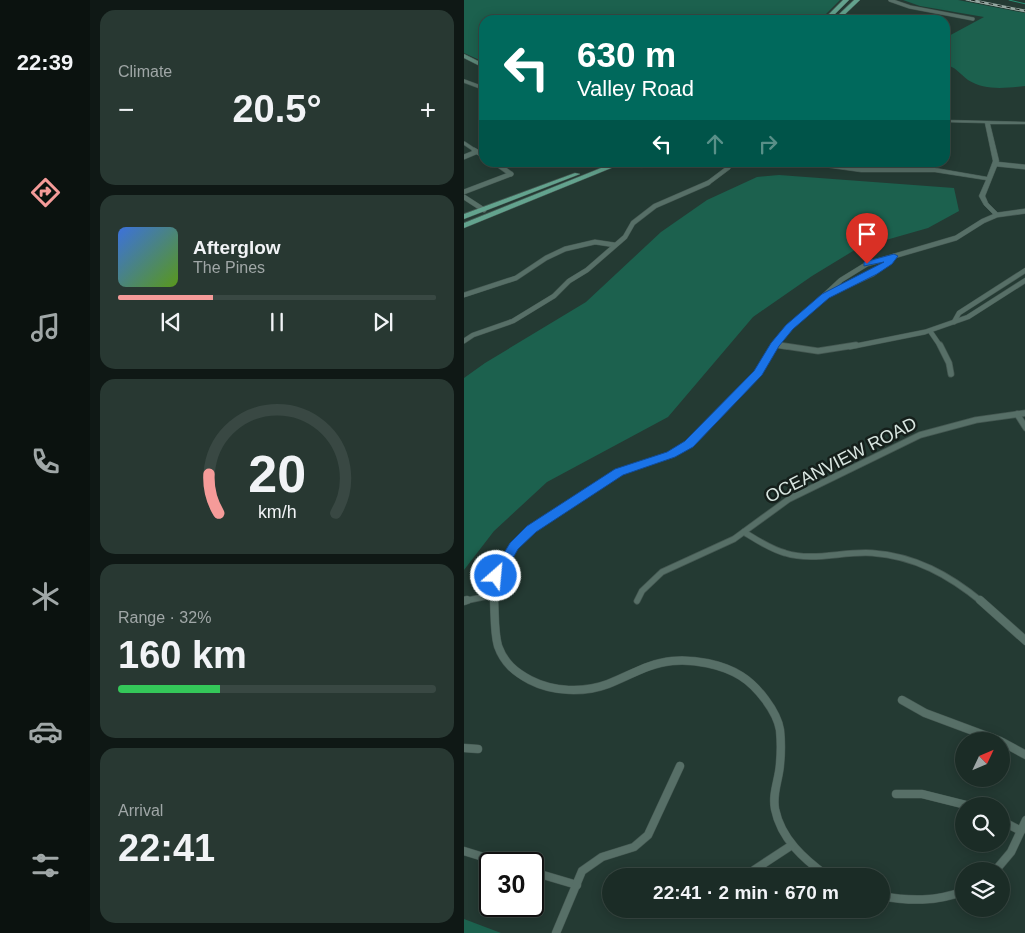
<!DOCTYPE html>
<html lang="en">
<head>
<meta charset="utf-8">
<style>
  :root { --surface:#1b2c26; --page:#283832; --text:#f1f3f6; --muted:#a0a7a7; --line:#394843; --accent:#f59b99 }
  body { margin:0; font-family:Arial,sans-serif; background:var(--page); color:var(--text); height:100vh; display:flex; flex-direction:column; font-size:19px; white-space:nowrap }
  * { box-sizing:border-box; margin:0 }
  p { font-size:16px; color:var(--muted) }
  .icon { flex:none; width:28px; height:28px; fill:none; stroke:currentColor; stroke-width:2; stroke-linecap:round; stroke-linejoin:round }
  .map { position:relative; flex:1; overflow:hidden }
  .panel { display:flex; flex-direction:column; gap:10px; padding:10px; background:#0f1815; width:374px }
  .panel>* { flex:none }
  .hud { position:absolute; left:15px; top:15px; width:471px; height:152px; border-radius:15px; box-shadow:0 2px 12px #0003,0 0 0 1px var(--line); background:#00695c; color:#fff; overflow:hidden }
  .needle { width:32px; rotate:46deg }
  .tools { position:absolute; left:491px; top:732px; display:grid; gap:10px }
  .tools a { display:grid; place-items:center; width:55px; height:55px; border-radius:50%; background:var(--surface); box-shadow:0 2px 12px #0003,0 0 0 1px var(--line); font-size:25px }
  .speed { position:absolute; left:15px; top:852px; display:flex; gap:10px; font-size:25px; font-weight:700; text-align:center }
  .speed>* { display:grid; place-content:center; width:65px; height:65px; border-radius:50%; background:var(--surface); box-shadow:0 2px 12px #0003,0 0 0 1px var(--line); line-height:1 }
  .speed .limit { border:2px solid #111; border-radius:8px; background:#fff; color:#111 }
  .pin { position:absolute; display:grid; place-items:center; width:42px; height:42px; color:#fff; margin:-51px -21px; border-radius:50% 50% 50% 0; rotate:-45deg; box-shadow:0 0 5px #0007 }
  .pin .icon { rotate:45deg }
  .me { position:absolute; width:55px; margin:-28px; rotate:27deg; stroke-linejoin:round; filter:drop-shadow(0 0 4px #0008) }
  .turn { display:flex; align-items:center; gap:18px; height:105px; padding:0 15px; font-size:22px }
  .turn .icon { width:65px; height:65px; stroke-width:2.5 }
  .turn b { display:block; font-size:35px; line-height:42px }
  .lanes { display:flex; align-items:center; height:48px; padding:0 15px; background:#0003; justify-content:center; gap:25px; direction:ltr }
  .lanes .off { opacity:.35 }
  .big { font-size:38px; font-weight:700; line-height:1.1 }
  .panel .card { flex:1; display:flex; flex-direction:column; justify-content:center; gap:8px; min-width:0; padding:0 18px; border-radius:15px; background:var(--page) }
  .panel .dial { align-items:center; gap:0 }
  .dial svg { height:130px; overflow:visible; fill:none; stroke:var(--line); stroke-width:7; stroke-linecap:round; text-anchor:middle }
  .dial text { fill:var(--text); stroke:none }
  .song { display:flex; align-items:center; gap:15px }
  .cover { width:60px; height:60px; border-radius:8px; background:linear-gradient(135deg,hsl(220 70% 55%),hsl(90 70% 35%)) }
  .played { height:5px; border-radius:2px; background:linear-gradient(90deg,var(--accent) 30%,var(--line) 30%) }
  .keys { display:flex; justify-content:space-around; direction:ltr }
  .heat { display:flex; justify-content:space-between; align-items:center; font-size:28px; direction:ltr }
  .charge { height:8px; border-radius:4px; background:linear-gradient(90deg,#34c759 32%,var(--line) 0) }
  .trip { position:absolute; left:138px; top:868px; width:288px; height:50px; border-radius:25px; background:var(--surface); box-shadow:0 2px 12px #0003,0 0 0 1px var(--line); font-weight:700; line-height:50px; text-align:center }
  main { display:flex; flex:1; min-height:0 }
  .tab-bar { display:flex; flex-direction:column; width:90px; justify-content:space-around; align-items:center; background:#0b120f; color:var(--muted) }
  .tab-bar .icon { width:35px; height:35px }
  .tab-bar .active { color:var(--accent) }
  .tab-bar b { font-size:22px; color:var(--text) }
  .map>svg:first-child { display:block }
  .green { fill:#1c614e }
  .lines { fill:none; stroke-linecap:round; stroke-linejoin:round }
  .stream { stroke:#288f74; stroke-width:1 }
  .minor-far3-casing { stroke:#455852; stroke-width:4 }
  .minor-far2-casing { stroke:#455852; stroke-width:5.5 }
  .minor-far1-casing { stroke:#455852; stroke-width:7 }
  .minor-casing { stroke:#455852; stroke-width:9 }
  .tertiary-casing { stroke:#455852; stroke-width:1 }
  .secondary-casing { stroke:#455852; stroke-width:1 }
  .primary-casing { stroke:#455852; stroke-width:1 }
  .minor-far3 { stroke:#576f67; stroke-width:3 }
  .minor-far2 { stroke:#576f67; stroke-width:4.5 }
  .minor-far1 { stroke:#576f67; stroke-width:5.5 }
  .minor { stroke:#576f67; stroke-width:8 }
  .tertiary { fill:#576f67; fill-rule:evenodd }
  .secondary { fill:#5d897a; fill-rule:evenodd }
  .primary { fill:#63a38e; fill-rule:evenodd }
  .tram { stroke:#95a6a0; stroke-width:1 }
  .rail-casing { stroke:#95a6a0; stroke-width:2.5 }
  .rail { stroke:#151f1b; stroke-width:1; stroke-dasharray:4.5; stroke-linecap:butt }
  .route { fill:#1a73e8; stroke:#114b97 }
  .labels { text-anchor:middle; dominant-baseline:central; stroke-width:5; stroke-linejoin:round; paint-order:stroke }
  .street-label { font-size:18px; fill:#d9e6e1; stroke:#151f1b }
</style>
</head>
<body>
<main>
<nav class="tab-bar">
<b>22:39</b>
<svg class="icon active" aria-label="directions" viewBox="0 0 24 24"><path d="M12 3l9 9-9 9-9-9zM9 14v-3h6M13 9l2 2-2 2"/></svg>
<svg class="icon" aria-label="music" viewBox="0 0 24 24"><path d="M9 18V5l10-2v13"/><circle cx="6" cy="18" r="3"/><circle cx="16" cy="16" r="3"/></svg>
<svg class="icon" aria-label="phone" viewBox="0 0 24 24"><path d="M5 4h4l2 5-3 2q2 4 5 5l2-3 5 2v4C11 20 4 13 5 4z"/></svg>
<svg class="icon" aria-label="climate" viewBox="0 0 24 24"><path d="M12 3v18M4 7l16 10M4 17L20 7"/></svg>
<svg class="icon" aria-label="car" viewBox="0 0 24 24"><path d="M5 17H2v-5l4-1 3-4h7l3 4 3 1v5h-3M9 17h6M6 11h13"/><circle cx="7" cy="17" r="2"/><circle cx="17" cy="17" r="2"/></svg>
<svg class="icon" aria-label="filters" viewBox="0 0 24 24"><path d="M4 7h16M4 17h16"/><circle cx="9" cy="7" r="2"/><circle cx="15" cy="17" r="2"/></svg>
</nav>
<section class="panel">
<div class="card"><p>Climate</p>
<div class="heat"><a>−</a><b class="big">20.5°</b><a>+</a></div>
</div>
<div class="card">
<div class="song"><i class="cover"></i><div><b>Afterglow</b><p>The Pines</p></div></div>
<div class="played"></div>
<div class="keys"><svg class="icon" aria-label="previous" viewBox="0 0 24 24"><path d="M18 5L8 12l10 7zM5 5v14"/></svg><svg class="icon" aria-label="pause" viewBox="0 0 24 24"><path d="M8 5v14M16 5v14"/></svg><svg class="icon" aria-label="next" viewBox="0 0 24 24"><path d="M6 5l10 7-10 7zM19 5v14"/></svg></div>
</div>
<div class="card dial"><svg viewBox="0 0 100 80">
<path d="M14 69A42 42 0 1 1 86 69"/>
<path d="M14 69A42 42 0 0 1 8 45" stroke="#f59b99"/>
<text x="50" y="56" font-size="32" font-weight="700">20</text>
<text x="50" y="72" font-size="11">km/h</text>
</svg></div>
<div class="card"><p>Range · 32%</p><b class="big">160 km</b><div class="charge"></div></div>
<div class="card"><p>Arrival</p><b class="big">22:41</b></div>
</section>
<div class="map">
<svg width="562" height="933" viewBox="0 0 562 933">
  <rect width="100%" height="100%" fill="#243a33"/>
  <g class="green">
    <polygon points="0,0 376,0 356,20 20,20 20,62 0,53"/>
    <path d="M439 0H494L561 13V86C542 88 521 91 504 80 496 74 491 66 481 65V38L520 17 456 6Z"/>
    <polygon points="315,175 490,188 495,211 464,228 394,248 348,276 289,317 204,417 83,482 30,531 0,570 0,378 21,363 122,302 197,232 243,200 293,177"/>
    <polygon points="0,919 37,933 0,933"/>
  </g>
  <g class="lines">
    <polyline class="stream" points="545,0 562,4"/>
    <defs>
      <g id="minor-far3">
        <polyline points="426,0 446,7 509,19"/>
        <polyline points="0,81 19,88"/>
        <polyline points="0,143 12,151"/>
      </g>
      <g id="minor-far2">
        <polyline points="10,150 20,156"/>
        <polyline points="0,157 12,152"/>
        <polyline points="30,162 47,174"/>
        <polyline points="532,164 562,167"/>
        <polyline points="0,192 47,174"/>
        <polyline points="0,197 20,210"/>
        <polyline points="0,295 52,278 82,258 101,249 131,242 151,245"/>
        <polyline points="363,295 409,274 430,256"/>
        <polyline points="490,322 495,313 562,270"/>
        <polyline points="466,331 477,347"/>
        <polyline points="0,341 9,335 49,321 90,296 105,281 123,270 161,237 169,223 191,206 244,183"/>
        <polyline points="311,345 323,347"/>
        <polyline points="310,347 326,327 377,280 403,264 492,238 519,221 533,215 562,211"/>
        <polyline points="386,347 461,332 504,317 562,280"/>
      </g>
      <g id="minor-far1">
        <polyline points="314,345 354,351 392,345"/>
        <polyline points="476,345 485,363 487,374"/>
        <polyline points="553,414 562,428"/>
        <path d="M280 532C293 540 306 549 321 553 349 562 379 551 408 553 451 556 485 575 518 602"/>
        <polyline points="0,601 29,595"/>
        <polyline points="173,601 178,591 198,572 270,539 325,499 456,435 512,420 562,413"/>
        <polyline points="30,602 32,576 50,546 68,529 155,472 207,455 225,444 294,372 311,345"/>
      </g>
      <g id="minor">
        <path d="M30 600C31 614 30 632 34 646 40 663 51 672 66 680 89 692 120 693 144 684 165 676 185 663 208 661 230 659 258 664 277 676 293 686 313 711 316 730 317 740 317 754 316 764 315 780 308 793 311 809 317 839 340 859 363 876"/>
        <polyline points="516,600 562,641"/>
        <polyline points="0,601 3,600"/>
        <polyline points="438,700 461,713 536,741"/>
        <polyline points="538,742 562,755"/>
        <polyline points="0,748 14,749"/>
        <polyline points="432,794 458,794 506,806"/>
        <polyline points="538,821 557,831"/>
        <polyline points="0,851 42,864"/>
        <polyline points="290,870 328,845"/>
        <polyline points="531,871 547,852 562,820"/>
        <polyline points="69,872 113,885"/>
        <path d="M416 896C445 901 472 902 500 891"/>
        <polyline points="92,933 118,871 138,857 170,847 184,835 216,766"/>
      </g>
      <g id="tertiary">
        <polygon points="481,120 562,122 562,124 526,124 535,161 521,196 524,203 535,214 535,216 531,216 520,205 515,196 522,180 471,172 397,172 325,162 345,162 397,168 471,168 523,177 529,161 521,123 481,122"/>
        <path d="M161 162C167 162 172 165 178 165 184 165 189 162 195 162 184 169 172 170 161 162Z"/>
        <polygon points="264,162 269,162 266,169 246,184 242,184 242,182 262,167"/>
        <polygon points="390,163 426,164 429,166 426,168 388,166 387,165"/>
      </g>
      <polygon id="secondary" points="0,54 20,64 20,68 0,58"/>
      <g id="primary">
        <polygon points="379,0 385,0 365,20 359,20"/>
        <polygon points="390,0 396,0 375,20 369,20"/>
        <polygon points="152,162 162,162 0,228 0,223"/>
        <polygon points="111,173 116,174 0,219 0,214"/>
      </g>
    </defs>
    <use href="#minor-far3" class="minor-far3-casing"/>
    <use href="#minor-far2" class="minor-far2-casing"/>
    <use href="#minor-far1" class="minor-far1-casing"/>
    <use href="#minor" class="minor-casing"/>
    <use href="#tertiary" class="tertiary-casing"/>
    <use href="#secondary" class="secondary-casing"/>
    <use href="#primary" class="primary-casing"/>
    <use href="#minor-far3" class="minor-far3"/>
    <use href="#minor-far2" class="minor-far2"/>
    <use href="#minor-far1" class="minor-far1"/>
    <use href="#minor" class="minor"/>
    <use href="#tertiary" class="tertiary"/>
    <use href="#secondary" class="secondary"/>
    <use href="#primary" class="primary"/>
    <polyline class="tram" points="502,0 562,12"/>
    <defs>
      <polyline id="rail" points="507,0 562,11"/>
    </defs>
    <use href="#rail" class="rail-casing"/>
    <use href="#rail" class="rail"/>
  </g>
  <polygon class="route" points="430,254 434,256 428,264 413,274 365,298 329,329 315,346 298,375 229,447 211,457 159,475 72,532 54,549 37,580 28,580 26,576 46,543 63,526 151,469 203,452 221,441 290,371 307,343 322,325 358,294 420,262 400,266 400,262"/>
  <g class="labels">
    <g class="street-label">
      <text transform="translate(377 460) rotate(-27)">OCEANVIEW ROAD</text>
    </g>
  </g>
</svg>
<div class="tools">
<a><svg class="needle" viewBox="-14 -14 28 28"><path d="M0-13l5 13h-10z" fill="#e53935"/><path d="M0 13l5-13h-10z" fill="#a0a7a7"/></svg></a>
<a><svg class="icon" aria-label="search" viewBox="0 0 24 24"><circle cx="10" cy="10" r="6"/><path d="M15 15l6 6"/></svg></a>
<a><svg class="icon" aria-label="layers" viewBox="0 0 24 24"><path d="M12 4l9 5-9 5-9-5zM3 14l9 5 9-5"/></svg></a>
</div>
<div class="speed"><div class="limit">30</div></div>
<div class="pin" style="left:403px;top:264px;background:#d93025"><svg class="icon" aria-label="arrive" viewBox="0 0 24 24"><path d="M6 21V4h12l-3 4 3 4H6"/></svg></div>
<svg class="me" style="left:32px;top:576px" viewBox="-20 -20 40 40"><circle r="17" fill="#1a73e8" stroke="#fff" stroke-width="3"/><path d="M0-11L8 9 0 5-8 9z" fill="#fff"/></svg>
<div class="trip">22:41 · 2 min · 670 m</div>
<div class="hud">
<div class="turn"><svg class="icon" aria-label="left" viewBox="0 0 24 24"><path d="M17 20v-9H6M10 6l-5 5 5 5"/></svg><div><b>630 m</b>Valley Road</div></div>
<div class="lanes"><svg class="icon" aria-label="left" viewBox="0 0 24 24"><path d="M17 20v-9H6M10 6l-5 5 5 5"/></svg><svg class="icon off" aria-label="ahead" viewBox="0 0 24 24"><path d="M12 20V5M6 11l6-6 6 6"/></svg><svg class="icon off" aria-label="right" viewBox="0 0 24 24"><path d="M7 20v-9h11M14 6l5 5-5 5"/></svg></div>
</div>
</div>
</main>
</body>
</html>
